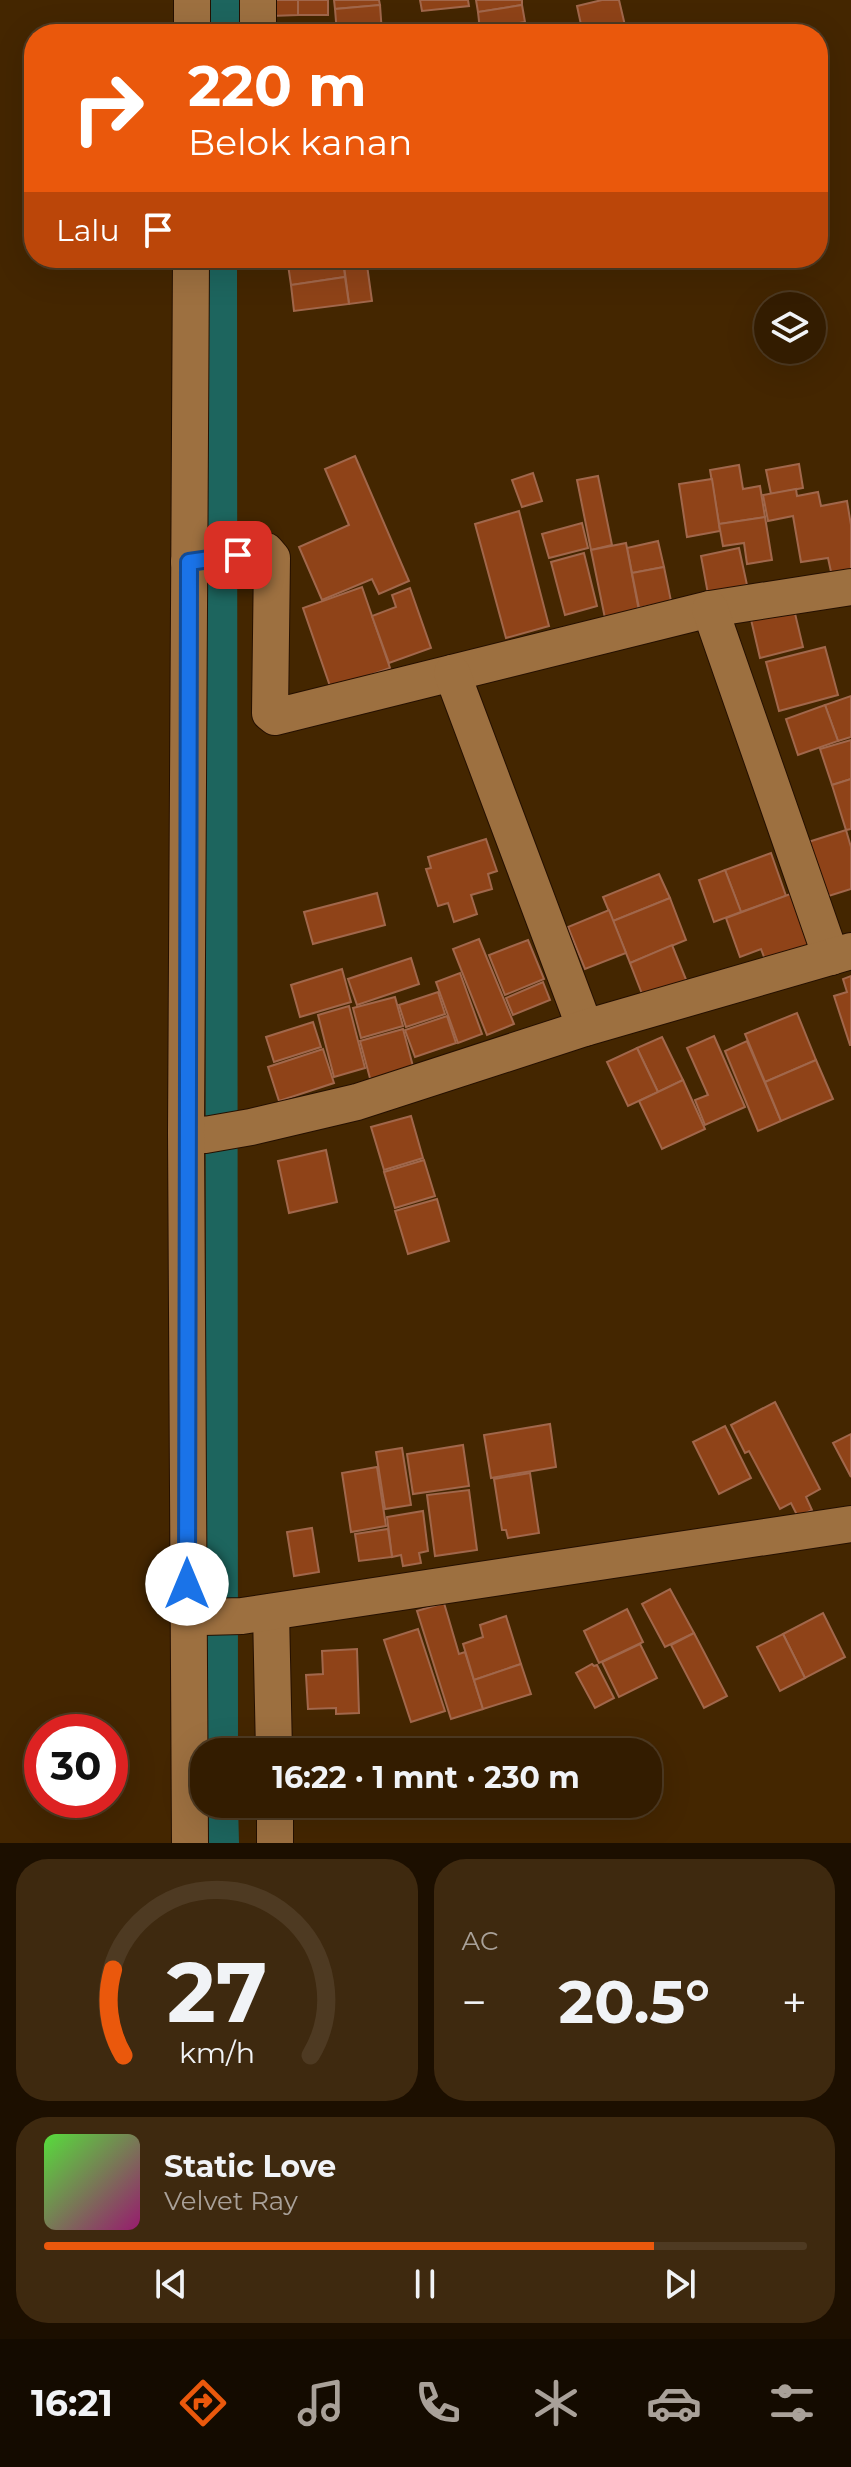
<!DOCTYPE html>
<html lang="id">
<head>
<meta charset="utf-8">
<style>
  :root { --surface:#331c00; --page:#3e290f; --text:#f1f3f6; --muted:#a9a199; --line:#4e3a22; --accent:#ea580c }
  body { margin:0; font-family:Montserrat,sans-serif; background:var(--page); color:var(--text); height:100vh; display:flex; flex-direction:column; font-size:30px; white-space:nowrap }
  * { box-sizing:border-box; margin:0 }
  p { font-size:26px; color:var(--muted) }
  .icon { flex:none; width:44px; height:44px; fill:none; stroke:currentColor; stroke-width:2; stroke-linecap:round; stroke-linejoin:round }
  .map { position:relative; height:1843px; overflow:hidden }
  .details { display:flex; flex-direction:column; gap:16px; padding:16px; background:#1c0f00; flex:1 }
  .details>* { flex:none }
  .banner { position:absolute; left:24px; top:24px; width:804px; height:244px; border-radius:32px; box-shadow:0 8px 32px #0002,0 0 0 2px var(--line); background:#ea580c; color:#fff; overflow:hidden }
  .fabs { position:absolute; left:754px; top:292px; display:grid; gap:16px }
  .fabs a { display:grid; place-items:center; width:72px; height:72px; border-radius:50%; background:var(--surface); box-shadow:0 8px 32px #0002,0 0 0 2px var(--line); font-size:40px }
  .speed { position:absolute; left:24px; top:1714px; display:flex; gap:16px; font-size:40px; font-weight:700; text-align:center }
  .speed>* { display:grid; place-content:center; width:104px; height:104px; border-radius:50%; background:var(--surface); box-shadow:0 8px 32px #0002,0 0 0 2px var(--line); line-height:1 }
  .speed .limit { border:12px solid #d22; background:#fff; color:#111 }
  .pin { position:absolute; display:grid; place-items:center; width:68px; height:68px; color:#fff; margin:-34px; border-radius:16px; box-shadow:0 4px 12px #0006 }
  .me { position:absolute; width:88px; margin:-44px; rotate:0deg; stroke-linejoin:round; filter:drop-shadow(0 0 6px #0008) }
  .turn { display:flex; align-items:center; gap:28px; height:168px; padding:0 32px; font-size:36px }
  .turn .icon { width:104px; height:104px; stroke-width:2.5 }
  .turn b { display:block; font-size:56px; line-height:68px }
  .then { display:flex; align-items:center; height:76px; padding:0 32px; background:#0003; gap:16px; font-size:30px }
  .big { font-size:60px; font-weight:700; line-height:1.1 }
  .details .card { flex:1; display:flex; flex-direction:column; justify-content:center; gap:12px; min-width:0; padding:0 28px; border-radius:32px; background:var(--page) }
  .details .dial { align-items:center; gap:0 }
  .dial svg { height:208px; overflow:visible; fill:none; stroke:var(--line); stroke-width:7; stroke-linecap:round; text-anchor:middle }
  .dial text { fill:var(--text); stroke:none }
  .song { display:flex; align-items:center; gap:24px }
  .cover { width:96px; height:96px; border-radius:12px; background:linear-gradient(135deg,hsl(110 70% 55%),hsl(320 70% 35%)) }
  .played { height:8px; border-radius:4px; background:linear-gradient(90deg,var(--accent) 80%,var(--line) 80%) }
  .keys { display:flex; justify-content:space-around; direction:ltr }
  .heat { display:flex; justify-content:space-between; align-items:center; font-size:44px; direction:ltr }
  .details .tiles { flex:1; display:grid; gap:16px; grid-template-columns:1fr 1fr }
  .card:last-child { grid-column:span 2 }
  .trip { position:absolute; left:190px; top:1738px; width:472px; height:80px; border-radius:32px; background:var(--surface); box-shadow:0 8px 32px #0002,0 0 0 2px var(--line); font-weight:700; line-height:80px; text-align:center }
  .menu { display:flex; height:128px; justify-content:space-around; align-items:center; background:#140b00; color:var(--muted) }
  .menu .icon { width:56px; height:56px }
  .menu .selected { color:var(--accent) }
  .menu b { font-size:36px; color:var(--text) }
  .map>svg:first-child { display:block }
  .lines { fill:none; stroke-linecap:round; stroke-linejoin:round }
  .canal { stroke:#1d655e; stroke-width:32 }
  .building { fill:#8f4318; stroke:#a1674b; stroke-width:2 }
  .minor-casing { stroke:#251000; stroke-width:38 }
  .minor { stroke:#9d7040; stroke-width:36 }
  .route-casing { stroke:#114b97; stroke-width:20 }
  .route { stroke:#1a73e8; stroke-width:14 }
</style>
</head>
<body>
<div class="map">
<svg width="851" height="1843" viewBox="0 0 851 1843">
  <rect width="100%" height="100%" fill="#442600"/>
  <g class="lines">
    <g class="canal">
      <polyline points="223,34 223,0"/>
      <polyline points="221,258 222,1752"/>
      <polyline points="222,1804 223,1843"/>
    </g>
  </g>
  <g class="building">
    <polygon points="271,0 298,0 298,15 271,16"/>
    <rect x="298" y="0" width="30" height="15"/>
    <polygon points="334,0 379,0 380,5 335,9"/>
    <polygon points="468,0 469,6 422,11 420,0"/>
    <polygon points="476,0 522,0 522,5 478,12"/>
    <polygon points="602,0 619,0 627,34 583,34 577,6"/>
    <polygon points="380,5 382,33 337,34 335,9"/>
    <polygon points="522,5 525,22 480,30 478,12"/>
    <polygon points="287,258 343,258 345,277 291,285"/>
    <polygon points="343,258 366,258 372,301 349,304"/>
    <polygon points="345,277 349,304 294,311 291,285"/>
    <polygon points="355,456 409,581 379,594 372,579 322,600 299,547 349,525 325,469"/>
    <polygon points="799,464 803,488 771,494 766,470"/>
    <polygon points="739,465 743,489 760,486 765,517 719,524 710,470"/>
    <polygon points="533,473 542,501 522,507 512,480"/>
    <polygon points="598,476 612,545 591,550 577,480"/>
    <polygon points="712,479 720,531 687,537 679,484"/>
    <polygon points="796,489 797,496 818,492 821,506 847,501 851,525 851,578 833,581 828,558 801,562 793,516 768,521 763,495"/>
    <polygon points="519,511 549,626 506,638 475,524"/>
    <polygon points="765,517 772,560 747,564 744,543 723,546 719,524"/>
    <polygon points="582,523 588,548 549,558 542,534"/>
    <polygon points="658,541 664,567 632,573 627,548"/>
    <polygon points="626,543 640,616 606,623 591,550"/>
    <polygon points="739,548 747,585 708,594 701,556"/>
    <polygon points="584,553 597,606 565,615 551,562"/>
    <polygon points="664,567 671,601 639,608 632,573"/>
    <polygon points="362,587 390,668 331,689 303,608"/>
    <polygon points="410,588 431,648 389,663 372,616 396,607 392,595"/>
    <polygon points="792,601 803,647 760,658 749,611"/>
    <polygon points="825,647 838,695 779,711 766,662"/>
    <polygon points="851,696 851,737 838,741 825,705"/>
    <polygon points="825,705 838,741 798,755 786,719"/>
    <polygon points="851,740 851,779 832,785 820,749"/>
    <polygon points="851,779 851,829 846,830 832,785"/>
    <polygon points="846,830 851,847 851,889 819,899 802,844"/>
    <polygon points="486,839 497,871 488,874 492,889 471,895 477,914 454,922 448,903 438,906 426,869 431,868 428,857"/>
    <polygon points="771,853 786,896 741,912 725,870"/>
    <polygon points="725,870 741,912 714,922 699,880"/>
    <polygon points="659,874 670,898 613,921 603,897"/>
    <polygon points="801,890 821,945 767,965 761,949 740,957 726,918"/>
    <polygon points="377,893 385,925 313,944 304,912"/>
    <polygon points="670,898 686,940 630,963 613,921"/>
    <polygon points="609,910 626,953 585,969 568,927"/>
    <polygon points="479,939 514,1024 487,1035 453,949"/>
    <polygon points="528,940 544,979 505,995 489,955"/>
    <polygon points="672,945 687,982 644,999 630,963"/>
    <polygon points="411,958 419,984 357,1005 348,979"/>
    <polygon points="342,969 351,1002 300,1017 291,985"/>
    <polygon points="460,973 482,1034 458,1043 436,982"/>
    <polygon points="851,976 851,1045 850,1045 834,996 847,992 843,979"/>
    <polygon points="543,982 550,1000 513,1015 506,998"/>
    <polygon points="438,992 445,1014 406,1027 399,1005"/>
    <polygon points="395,997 403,1026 361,1038 353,1008"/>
    <polygon points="349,1006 365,1068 334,1077 318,1015"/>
    <polygon points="797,1013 816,1060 765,1082 745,1034"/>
    <polygon points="447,1016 456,1043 415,1057 405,1030"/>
    <polygon points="313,1022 321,1047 274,1062 266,1037"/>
    <polygon points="403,1029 414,1070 371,1082 360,1041"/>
    <polygon points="714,1036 745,1107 705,1125 695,1100 708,1095 687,1048"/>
    <polygon points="662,1037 683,1080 658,1092 637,1048"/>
    <polygon points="747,1041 781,1121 758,1131 725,1051"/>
    <polygon points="637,1048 658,1092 628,1106 607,1062"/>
    <polygon points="323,1049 334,1083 279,1101 268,1067"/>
    <polygon points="816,1060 833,1099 781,1121 765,1082"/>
    <polygon points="683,1080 705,1129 662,1149 639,1101"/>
    <polygon points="411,1116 423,1158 384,1170 371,1127"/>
    <polygon points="326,1150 337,1202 289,1213 278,1161"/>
    <polygon points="424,1160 435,1196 395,1208 384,1172"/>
    <polygon points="437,1199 449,1241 408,1254 395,1211"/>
    <polygon points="775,1402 820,1489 806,1497 812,1510 798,1517 791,1503 780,1509 749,1451 745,1453 731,1425"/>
    <polygon points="550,1424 556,1467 491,1478 484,1435"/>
    <polygon points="725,1426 751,1478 719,1494 693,1442"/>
    <polygon points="851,1434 851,1477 833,1443"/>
    <polygon points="463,1445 469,1486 413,1494 407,1454"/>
    <polygon points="402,1448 411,1505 385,1509 376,1452"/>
    <polygon points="377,1467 386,1526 351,1532 342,1473"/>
    <polygon points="530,1473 539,1533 508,1538 506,1530 502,1530 494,1479"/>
    <polygon points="469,1490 477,1550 435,1556 427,1495"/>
    <polygon points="423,1511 428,1551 419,1553 421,1563 403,1566 401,1555 392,1557 387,1517"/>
    <polygon points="312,1528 319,1572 294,1576 287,1532"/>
    <polygon points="388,1529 392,1557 359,1561 355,1534"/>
    <polygon points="670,1589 694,1633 665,1647 642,1604"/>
    <polygon points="444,1603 459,1654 465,1652 483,1709 451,1719 417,1611"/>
    <polygon points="627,1609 643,1642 599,1663 584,1631"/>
    <polygon points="823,1613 845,1657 805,1678 783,1634"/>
    <polygon points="506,1616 521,1664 474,1680 463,1644 483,1637 480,1625"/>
    <polygon points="418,1629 445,1711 411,1722 384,1640"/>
    <polygon points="694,1633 727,1696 704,1708 671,1645"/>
    <polygon points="783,1634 805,1678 780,1691 757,1647"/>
    <polygon points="640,1644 657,1678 619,1697 602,1662"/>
    <polygon points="357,1649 359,1713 336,1714 336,1708 308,1709 306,1675 323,1674 322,1651"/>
    <polygon points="521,1664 531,1694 483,1709 474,1680"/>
    <polygon points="592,1664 594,1666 597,1665 614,1698 595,1708 576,1673"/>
  </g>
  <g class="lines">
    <defs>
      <g id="minor">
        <polyline points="192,34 192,0"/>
        <polyline points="258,34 258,0"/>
        <polyline points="189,562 266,551 272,558 270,713 275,717 710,609 851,587"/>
        <polyline points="710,609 831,957"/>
        <polyline points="452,673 585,1028"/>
        <polyline points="186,1133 205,1135 251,1127 357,1102 585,1028 851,951"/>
        <polyline points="271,1612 274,1752"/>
        <polyline points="187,1614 203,1617 242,1616 851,1524"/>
        <polyline points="275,1804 275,1843"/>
        <polyline points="190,1843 186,1133 191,258"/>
      </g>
    </defs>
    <use href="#minor" class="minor-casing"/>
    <use href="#minor" class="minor"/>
  </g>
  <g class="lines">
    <defs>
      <polyline id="route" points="187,1584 189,562 238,555"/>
    </defs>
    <use href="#route" class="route-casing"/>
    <use href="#route" class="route"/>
  </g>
</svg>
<div class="fabs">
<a><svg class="icon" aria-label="layers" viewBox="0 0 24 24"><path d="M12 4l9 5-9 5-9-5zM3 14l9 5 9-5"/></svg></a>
</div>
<div class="speed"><div class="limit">30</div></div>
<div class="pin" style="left:238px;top:555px;background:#d93025"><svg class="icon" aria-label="arrive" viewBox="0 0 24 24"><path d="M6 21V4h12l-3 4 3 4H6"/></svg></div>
<svg class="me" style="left:187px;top:1584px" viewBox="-20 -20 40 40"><circle r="19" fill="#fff"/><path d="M0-13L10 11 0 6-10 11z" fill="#1a73e8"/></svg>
<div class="trip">16:22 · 1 mnt · 230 m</div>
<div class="banner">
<div class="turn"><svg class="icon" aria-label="right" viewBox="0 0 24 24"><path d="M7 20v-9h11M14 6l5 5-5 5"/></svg><div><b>220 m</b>Belok kanan</div></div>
<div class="then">Lalu<svg class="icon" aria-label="arrive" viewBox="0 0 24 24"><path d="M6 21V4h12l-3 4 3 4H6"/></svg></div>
</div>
</div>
<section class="details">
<div class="tiles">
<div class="card dial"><svg viewBox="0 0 100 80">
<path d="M14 69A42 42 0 1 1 86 69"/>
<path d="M14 69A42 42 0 0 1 10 36" stroke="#ea580c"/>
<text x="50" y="56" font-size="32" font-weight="700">27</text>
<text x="50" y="72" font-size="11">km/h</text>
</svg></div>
<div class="card"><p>AC</p>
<div class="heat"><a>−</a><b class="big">20.5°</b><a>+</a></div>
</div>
<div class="card">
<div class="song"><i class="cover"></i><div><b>Static Love</b><p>Velvet Ray</p></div></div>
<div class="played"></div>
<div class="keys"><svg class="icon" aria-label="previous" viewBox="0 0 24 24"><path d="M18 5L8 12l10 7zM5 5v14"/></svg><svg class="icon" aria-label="pause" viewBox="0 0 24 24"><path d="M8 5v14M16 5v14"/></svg><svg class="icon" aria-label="next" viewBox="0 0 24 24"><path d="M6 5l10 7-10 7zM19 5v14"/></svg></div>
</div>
</div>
</section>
<nav class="menu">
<b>16:21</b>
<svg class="icon selected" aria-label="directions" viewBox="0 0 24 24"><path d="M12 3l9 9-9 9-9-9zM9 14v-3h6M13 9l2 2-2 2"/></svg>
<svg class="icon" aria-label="music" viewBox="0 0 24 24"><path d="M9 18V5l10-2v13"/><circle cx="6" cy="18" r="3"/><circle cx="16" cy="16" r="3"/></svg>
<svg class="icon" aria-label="phone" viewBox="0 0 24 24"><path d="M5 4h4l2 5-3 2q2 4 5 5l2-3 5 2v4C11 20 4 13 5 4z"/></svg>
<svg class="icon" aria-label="climate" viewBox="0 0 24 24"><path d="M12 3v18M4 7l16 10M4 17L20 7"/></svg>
<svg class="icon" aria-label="car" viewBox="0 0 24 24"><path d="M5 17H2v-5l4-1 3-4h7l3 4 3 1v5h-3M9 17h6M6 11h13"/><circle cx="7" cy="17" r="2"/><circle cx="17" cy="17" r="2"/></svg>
<svg class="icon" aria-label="filters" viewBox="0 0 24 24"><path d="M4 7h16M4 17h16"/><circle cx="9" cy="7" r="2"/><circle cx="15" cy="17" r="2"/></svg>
</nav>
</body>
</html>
